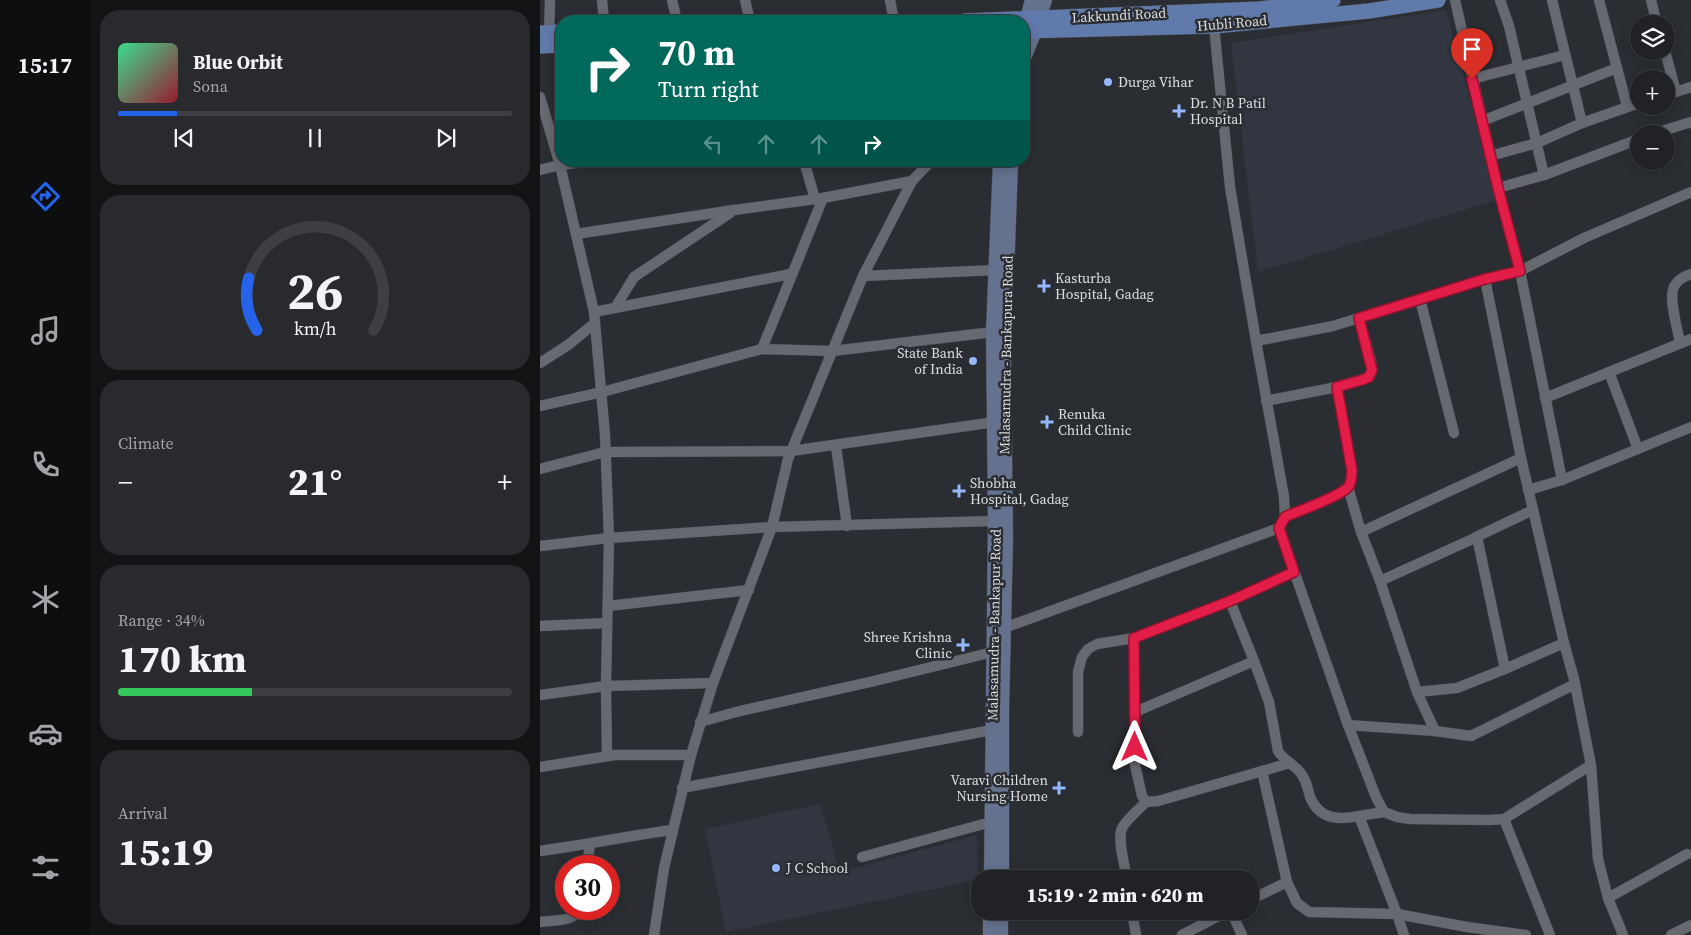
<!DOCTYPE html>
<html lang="en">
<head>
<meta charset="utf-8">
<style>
  :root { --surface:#202226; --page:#282a2e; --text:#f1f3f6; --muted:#a2a4a7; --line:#3d3f43; --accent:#2563eb }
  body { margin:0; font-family:"Source Serif 4",serif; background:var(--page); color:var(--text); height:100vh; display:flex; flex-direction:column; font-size:19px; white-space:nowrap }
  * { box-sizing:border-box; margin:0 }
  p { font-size:16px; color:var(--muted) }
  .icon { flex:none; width:28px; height:28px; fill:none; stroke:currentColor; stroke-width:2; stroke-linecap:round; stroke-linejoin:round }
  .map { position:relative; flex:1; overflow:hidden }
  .sheet { display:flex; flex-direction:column; gap:10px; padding:10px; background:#121315; width:450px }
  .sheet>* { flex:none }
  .hud { position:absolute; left:15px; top:15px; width:475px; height:152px; border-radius:20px; box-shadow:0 2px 12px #0003,0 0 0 1px var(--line); background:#00695c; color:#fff; overflow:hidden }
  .controls { position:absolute; left:1090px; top:15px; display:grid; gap:10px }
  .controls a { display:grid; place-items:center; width:45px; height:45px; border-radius:50%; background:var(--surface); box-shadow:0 2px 12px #0003,0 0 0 1px var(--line); font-size:25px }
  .speed { position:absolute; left:15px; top:855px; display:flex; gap:10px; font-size:25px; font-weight:700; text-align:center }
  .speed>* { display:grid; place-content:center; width:65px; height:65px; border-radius:50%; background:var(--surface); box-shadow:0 2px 12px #0003,0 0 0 1px var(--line); line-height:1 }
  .speed .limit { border:8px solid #d22; background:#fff; color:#111 }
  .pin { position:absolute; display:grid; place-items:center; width:42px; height:42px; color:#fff; margin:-51px -21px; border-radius:50% 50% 50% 0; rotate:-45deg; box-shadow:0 0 5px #0007 }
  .pin .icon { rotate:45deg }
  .me { position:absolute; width:55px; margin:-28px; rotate:0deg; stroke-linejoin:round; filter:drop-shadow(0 0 4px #0008) }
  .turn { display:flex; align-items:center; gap:18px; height:105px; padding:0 20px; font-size:22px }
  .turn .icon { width:65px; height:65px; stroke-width:2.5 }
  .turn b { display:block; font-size:35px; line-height:42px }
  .lanes { display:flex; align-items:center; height:48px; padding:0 20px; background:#0003; justify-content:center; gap:25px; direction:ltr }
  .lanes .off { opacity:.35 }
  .big { font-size:38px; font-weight:800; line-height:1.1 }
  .sheet .tile { flex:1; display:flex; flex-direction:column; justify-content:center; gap:8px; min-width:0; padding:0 18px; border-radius:20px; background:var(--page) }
  .sheet .dial { align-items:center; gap:0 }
  .dial svg { height:130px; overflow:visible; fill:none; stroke:var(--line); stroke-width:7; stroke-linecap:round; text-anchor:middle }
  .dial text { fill:var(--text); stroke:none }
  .song { display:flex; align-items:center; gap:15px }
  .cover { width:60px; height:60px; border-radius:8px; background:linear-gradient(135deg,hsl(150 70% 55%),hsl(350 70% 35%)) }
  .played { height:5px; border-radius:2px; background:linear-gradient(90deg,var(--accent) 15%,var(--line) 15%) }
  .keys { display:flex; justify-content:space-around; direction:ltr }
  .heat { display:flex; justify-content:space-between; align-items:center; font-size:28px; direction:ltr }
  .charge { height:8px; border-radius:4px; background:linear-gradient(90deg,#34c759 34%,var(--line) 0) }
  .trip { position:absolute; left:431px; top:870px; width:288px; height:50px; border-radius:20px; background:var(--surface); box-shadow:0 2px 12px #0003,0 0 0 1px var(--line); font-weight:800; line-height:50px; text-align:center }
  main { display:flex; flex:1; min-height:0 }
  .tabs { display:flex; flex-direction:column; width:90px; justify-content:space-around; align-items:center; background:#0d0e0f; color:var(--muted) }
  .tabs .icon { width:35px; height:35px }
  .tabs .selected { color:var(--accent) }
  .tabs b { font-size:22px; color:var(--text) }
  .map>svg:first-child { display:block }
  .built { fill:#313641 }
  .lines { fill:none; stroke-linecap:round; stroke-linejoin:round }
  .minor-casing { stroke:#47494e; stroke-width:11 }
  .secondary-casing { stroke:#47494e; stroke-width:15 }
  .primary-casing { stroke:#47494e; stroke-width:16 }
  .minor { stroke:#666a70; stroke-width:10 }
  .secondary { stroke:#64728e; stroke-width:14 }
  .primary { stroke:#617aac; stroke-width:15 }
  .route-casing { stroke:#92132f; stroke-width:12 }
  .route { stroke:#e11d48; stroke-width:9 }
  .poi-dot { fill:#94b7fd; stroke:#2a2d32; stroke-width:2 }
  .labels { text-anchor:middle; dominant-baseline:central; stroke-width:5; stroke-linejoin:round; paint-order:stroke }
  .street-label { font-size:14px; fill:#dcdde1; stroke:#2a2d32 }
  .poi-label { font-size:14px; fill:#dcdde1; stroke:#2a2d32; text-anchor:start }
</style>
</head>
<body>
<main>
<nav class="tabs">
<b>15:17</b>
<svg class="icon selected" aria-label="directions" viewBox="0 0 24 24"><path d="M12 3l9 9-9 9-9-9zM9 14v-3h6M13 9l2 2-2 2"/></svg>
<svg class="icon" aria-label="music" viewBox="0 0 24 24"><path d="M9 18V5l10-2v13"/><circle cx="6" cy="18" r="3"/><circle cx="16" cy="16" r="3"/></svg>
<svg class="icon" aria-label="phone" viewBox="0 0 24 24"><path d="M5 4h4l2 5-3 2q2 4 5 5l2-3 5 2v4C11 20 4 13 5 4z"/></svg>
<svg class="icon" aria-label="climate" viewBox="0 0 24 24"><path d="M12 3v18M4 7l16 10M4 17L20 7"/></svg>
<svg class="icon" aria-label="car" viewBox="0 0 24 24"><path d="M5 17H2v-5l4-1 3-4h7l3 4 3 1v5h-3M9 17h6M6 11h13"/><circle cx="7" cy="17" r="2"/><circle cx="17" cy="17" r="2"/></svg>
<svg class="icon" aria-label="filters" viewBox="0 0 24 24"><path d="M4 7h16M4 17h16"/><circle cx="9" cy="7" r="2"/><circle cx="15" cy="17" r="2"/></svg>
</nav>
<section class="sheet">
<div class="tile">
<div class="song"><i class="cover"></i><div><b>Blue Orbit</b><p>Sona</p></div></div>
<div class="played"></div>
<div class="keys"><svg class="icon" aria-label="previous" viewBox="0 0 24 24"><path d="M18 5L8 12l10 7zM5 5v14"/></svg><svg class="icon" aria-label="pause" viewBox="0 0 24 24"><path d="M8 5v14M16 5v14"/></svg><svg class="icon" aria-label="next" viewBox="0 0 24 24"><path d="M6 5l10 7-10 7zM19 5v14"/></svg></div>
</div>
<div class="tile dial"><svg viewBox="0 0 100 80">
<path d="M14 69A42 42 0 1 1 86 69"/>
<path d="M14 69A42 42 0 0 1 9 37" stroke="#2563eb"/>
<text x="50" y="56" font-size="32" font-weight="700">26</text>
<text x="50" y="72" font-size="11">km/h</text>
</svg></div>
<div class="tile"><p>Climate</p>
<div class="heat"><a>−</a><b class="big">21°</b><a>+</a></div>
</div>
<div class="tile"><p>Range · 34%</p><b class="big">170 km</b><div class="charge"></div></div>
<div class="tile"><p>Arrival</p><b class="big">15:19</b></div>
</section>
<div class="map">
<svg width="1151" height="935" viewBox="0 0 1151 935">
  <rect width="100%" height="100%" fill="#2a2d32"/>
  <g class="built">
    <polygon points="906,10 957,200 718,272 691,43"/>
    <polygon points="280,804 300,872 437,835 438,880 186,932 165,829"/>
  </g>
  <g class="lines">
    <defs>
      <g id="minor">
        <polyline points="62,0 64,21"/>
        <polyline points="132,0 137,21"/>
        <polyline points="205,0 210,21"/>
        <polyline points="350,0 354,21"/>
        <polyline points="915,0 958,188 980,271 1022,480"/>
        <polyline points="960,0 969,26 1004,175"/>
        <polyline points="1012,0 1042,123"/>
        <polyline points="1059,0 1087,106"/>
        <polyline points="1111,0 1117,24"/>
        <polyline points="9,32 10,0"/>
        <polyline points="1125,51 1136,92"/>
        <polyline points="932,79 1025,55"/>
        <polyline points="1126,95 1151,87"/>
        <polyline points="0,97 20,165 54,312 65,435 69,538 66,686 67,756"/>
        <polyline points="942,121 1077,68"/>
        <polyline points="1113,134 1151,122"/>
        <polyline points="950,156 997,143 1042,123 1099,103"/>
        <polyline points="264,161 275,199"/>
        <polyline points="0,170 20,165 50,161"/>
        <polyline points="958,188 1004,175 1099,139"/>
        <polyline points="36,234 194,210 283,198 372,181"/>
        <polyline points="323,276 455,270"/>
        <polyline points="945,279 981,458 1024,643 1034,679 1051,765 1058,859 1068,898 1083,935"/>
        <polyline points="880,299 914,433"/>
        <polyline points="75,308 94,277 190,213"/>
        <polyline points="54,312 251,274"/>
        <polyline points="716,341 793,326 945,279 980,271 1044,238 1151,192"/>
        <path d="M1140 343C1138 330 1127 295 1135 285 1139 279 1145 276 1151 274"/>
        <polyline points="222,349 283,198"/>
        <polyline points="0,363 28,345 55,323"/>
        <polyline points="1069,372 1098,449"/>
        <polyline points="1005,398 1151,339"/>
        <polyline points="726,401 797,387 829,377 832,370 831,361 819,318"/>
        <polyline points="0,406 62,392 222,349 292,351 453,332"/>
        <polyline points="296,446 307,526"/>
        <polyline points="0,469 65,452 251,451 455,422"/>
        <polyline points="808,487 821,532 840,581 877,692 895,731 808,725"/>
        <polyline points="988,490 1022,480 1151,427"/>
        <path d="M745 517C758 511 802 496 809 486 812 481 811 476 812 471L797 387"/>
        <polyline points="739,528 808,725 836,797 844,812 857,817 870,819 950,820 964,819 1051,765"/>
        <polyline points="821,532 981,458"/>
        <polyline points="936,537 993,510"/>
        <polyline points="0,546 69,538 232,527 455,521"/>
        <polyline points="840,581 937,537 965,669 917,688 877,692"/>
        <path d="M690 601 714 661 729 702 738 751C744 761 756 765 762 775 767 782 768 790 770 797 780 820 798 820 819 816"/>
        <polyline points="68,606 209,590"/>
        <polyline points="0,626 67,623"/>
        <polyline points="464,628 739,528 745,517 744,497 716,341 690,187 674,26"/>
        <polyline points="594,638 595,765 602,796 606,802"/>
        <polyline points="965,669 1024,643"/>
        <polyline points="0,695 66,686 173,683"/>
        <polyline points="595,712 714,661"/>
        <polyline points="160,722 196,712 330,682 453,652"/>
        <polyline points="895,731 931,736 1035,684"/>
        <polyline points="538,732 538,672 542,657 548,649 557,644 594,638 690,601 754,572"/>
        <polyline points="0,767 75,755 151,755"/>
        <polyline points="722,771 747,882 757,903 769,912 857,914 864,935"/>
        <polyline points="142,788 452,730"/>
        <polyline points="844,812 819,816 857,914 927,927 986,935"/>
        <polyline points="964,819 1010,935"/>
        <path d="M0 851C44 845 88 836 132 830"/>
        <polyline points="322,857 451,822"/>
        <polyline points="47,866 50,844"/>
        <path d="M587 879C585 866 577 840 582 828 587 819 598 810 606 802L618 801 750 763"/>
        <polyline points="1068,898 1147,854"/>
        <polyline points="710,900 747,882"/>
        <polyline points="592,911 596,935"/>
        <polyline points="691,911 702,935"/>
        <path d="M0 922C14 920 34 922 41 909"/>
        <polyline points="114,935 124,868 151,755 173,683 232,527 248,459 323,276 372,181 391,161"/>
        <polyline points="642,935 688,911"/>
        <polyline points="1131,935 1151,925"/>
      </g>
      <g id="secondary">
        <polyline points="487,19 492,0"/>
        <polyline points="498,19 505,0"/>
        <polyline points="484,58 495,31"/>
        <polyline points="451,879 455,521 453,332 460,161"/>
        <polyline points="462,879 462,709 466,540 464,362 471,161"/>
        <polyline points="450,935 450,911"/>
        <polyline points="461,935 461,911"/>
      </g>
      <g id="primary">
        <polyline points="424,21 719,9 793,0"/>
        <polyline points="484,31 674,26 829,11 898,0"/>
        <polyline points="0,33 21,32"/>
        <polyline points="0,46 21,45"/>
      </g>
    </defs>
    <use href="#minor" class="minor-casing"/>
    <use href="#secondary" class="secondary-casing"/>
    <use href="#primary" class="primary-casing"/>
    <use href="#minor" class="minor"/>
    <use href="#secondary" class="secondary"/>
    <use href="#primary" class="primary"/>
  </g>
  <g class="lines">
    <defs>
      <path id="route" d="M595 747 594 638 690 601 754 572 739 528 745 517C758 511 802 496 809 486 812 481 811 476 812 471L797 387 822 380 829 377 832 370 819 318 945 279 980 271 958 188 932 79"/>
    </defs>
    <use href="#route" class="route-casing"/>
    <use href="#route" class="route"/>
  </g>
  <g class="poi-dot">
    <circle cx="568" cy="82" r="5"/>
    <path d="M636.5 103.5h5v5h5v5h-5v5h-5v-5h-5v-5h5z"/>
    <path d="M501.5 278.5h5v5h5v5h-5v5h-5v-5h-5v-5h5z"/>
    <circle cx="433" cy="361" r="5"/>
    <path d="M504.5 414.5h5v5h5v5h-5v5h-5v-5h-5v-5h5z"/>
    <path d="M416.5 483.5h5v5h5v5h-5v5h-5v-5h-5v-5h5z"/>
    <path d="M420.5 637.5h5v5h5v5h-5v5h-5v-5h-5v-5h5z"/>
    <path d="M516.5 780.5h5v5h5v5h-5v5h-5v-5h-5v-5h5z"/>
    <circle cx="236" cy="868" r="5"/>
  </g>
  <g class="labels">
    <g class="street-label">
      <text transform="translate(579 15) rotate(-3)">Lakkundi Road</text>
      <text transform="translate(692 23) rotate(-5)">Hubli Road</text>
      <text transform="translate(466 355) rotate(-89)">Malasamudra - Bankapura Road</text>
      <text transform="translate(454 625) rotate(-89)">Malasamudra - Bankapur Road</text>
    </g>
    <g class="poi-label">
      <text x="578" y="82">Durga Vihar</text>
      <text x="650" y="103">Dr. N B Patil<tspan x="650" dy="16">Hospital</tspan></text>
      <text x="515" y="278">Kasturba<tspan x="515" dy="16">Hospital, Gadag</tspan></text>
      <text x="423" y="353" text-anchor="end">State Bank<tspan x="423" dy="16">of India</tspan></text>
      <text x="518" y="414">Renuka<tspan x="518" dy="16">Child Clinic</tspan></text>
      <text x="430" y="483">Shobha<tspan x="430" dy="16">Hospital, Gadag</tspan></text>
      <text x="412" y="637" text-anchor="end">Shree Krishna<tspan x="412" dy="16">Clinic</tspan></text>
      <text x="508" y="780" text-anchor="end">Varavi Children<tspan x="508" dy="16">Nursing Home</tspan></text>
      <text x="246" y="868">J C School</text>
    </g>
  </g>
</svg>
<div class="controls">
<a><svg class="icon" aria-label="layers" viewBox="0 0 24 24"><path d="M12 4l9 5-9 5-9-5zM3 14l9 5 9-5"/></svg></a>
<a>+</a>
<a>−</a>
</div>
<div class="speed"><div class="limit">30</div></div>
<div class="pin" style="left:932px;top:79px;background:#d93025"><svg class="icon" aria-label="arrive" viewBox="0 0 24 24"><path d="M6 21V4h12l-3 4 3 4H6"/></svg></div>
<svg class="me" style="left:595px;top:747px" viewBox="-20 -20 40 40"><path d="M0-17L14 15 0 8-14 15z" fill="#e11d48" stroke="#fff" stroke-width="4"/></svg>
<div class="trip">15:19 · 2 min · 620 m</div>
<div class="hud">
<div class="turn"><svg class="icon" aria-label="right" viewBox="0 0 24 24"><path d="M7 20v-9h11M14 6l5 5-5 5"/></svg><div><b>70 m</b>Turn right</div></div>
<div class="lanes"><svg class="icon off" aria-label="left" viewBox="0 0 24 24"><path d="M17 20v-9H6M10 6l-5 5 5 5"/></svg><svg class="icon off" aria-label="ahead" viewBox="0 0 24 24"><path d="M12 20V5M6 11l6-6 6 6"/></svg><svg class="icon off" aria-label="ahead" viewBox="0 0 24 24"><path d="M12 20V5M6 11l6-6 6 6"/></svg><svg class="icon" aria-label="right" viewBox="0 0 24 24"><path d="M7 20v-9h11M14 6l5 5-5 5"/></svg></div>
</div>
</div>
</main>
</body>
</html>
